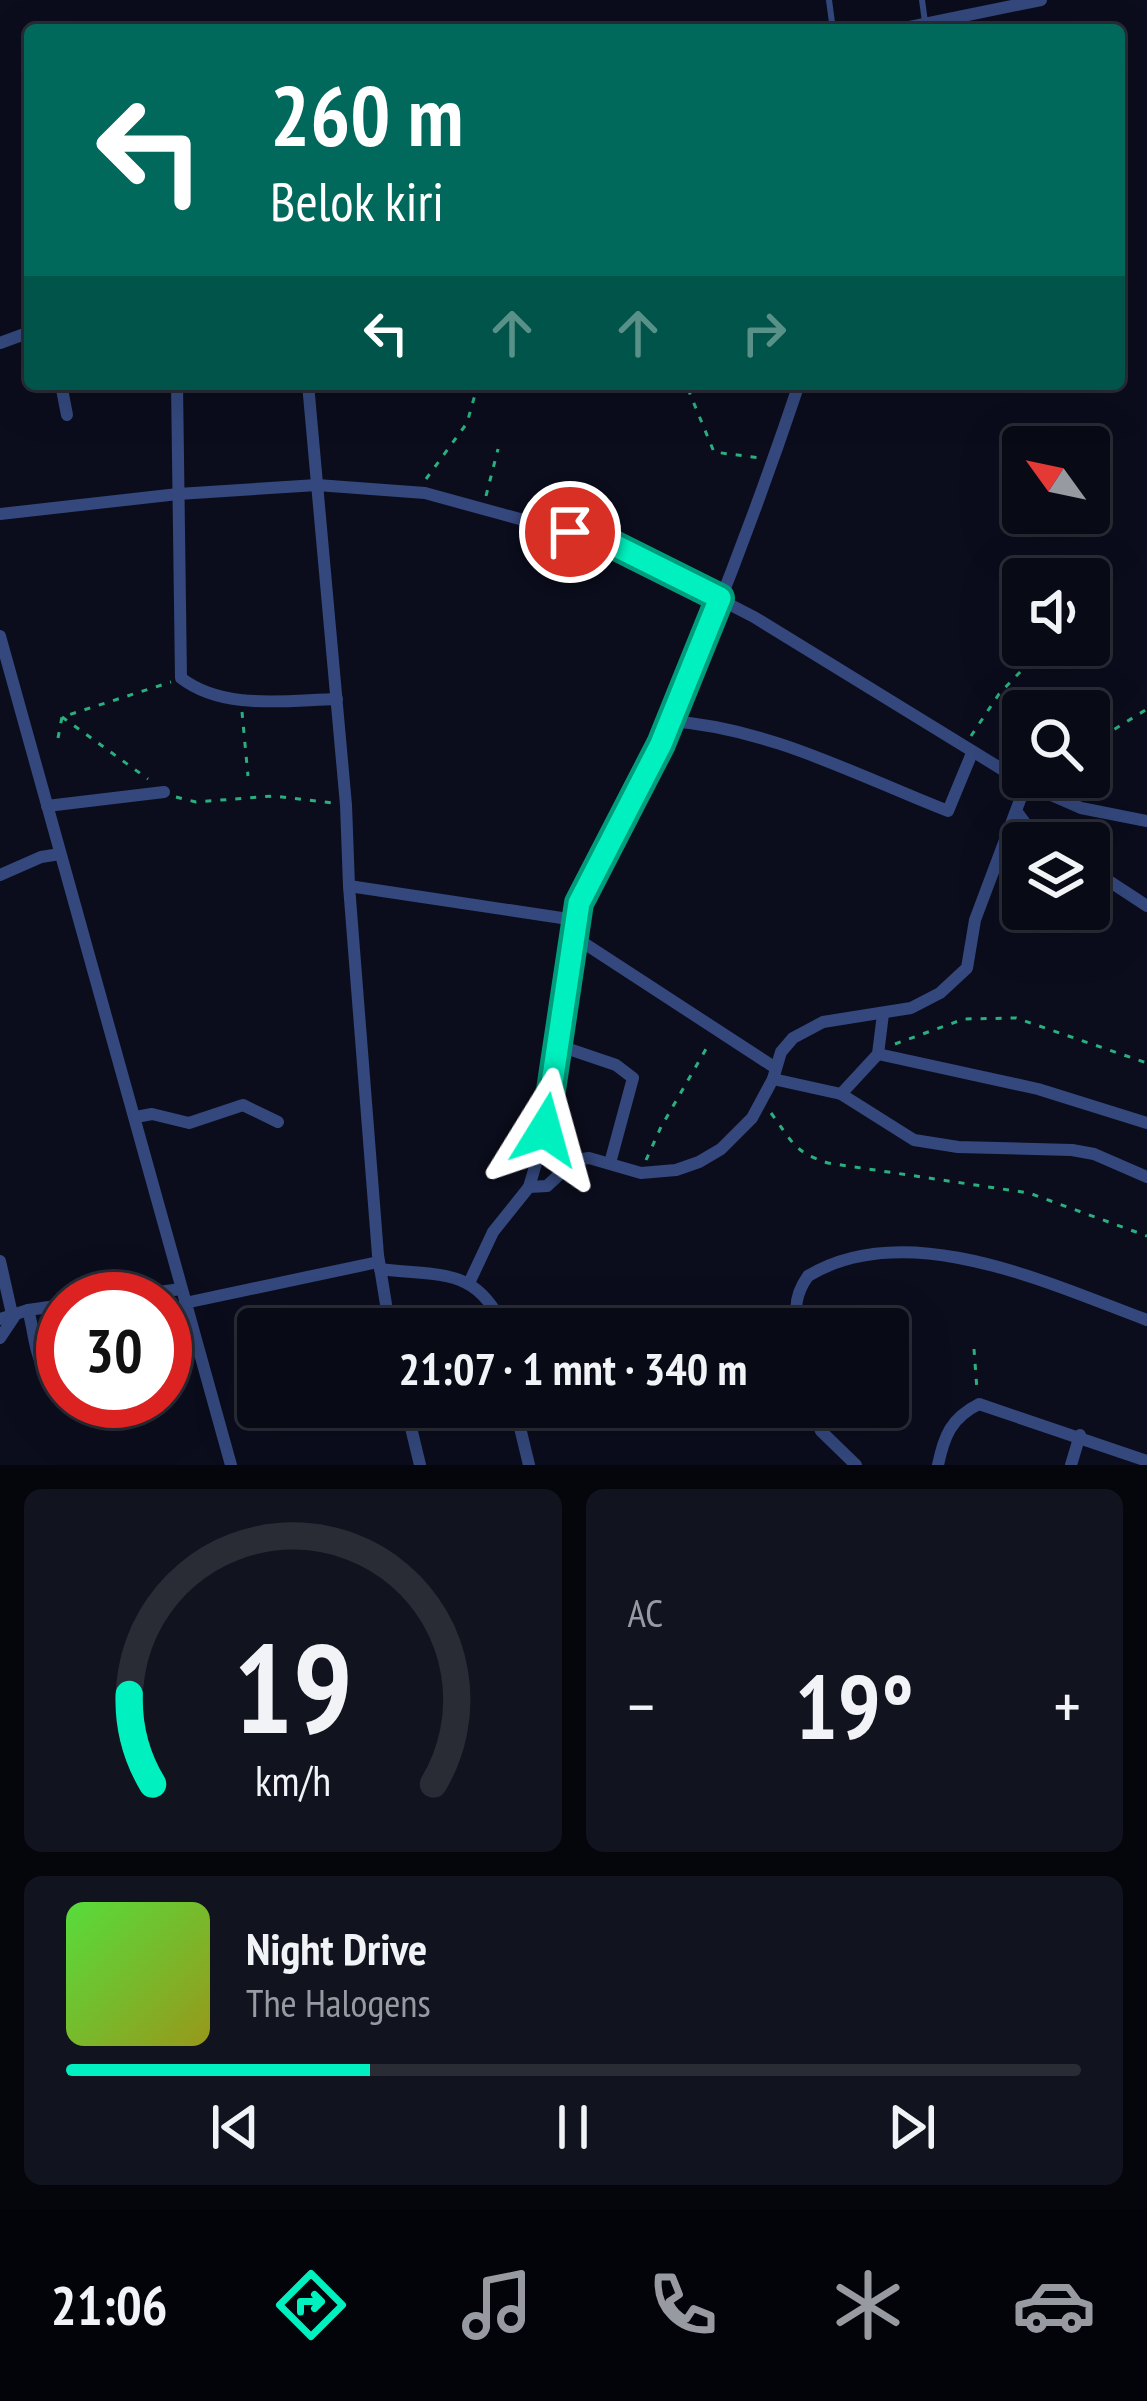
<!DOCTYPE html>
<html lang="id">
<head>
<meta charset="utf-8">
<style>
  :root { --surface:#080a16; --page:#11131f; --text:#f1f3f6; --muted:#989aa1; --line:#292b35; --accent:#00f1bf }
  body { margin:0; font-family:"PT Sans Narrow",sans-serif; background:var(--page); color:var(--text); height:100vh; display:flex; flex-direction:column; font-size:45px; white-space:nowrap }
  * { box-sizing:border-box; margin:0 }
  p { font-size:39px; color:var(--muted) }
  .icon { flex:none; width:66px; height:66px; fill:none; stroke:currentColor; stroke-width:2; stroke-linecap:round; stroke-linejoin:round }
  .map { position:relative; height:1465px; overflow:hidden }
  .panel { display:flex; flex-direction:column; gap:24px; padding:24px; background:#04060c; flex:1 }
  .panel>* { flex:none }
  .banner { position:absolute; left:24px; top:24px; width:1101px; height:366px; border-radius:12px; box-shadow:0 12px 48px #0002,0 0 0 3px var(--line); background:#00695c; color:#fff; overflow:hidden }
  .needle { width:78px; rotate:303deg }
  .buttons { position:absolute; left:1002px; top:426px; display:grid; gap:24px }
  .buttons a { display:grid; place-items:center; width:108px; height:108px; border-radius:12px; background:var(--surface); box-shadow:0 12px 48px #0002,0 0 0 3px var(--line); font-size:60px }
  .speed { position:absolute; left:36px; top:1272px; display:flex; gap:24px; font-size:60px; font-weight:700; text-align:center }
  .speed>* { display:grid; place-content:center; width:156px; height:156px; border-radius:50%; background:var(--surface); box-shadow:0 12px 48px #0002,0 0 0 3px var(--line); line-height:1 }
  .speed .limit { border:18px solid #d22; background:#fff; color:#111 }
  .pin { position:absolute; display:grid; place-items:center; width:102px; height:102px; color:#fff; margin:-51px; border:6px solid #fff; border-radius:50%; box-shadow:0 3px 12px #0007 }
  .me { position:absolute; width:132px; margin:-66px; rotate:8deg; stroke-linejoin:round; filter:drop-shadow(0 0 9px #0008) }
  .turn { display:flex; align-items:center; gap:42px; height:252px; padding:0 48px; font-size:54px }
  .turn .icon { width:156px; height:156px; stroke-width:2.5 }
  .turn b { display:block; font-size:84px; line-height:102px }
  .lanes { display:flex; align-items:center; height:114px; padding:0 48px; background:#0003; justify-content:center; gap:60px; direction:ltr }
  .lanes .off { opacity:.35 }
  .big { font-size:90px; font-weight:800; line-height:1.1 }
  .panel .widget { flex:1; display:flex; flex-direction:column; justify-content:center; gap:18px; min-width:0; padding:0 42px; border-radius:18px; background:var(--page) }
  .panel .dial { align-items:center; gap:0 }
  .dial svg { height:312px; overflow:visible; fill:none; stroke:var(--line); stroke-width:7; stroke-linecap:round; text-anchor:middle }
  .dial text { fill:var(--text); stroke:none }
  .song { display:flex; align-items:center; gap:36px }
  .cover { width:144px; height:144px; border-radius:18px; background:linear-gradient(135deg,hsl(110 70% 55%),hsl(60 70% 35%)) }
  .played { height:12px; border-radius:6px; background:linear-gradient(90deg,var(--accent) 30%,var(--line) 30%) }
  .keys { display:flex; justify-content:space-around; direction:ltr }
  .heat { display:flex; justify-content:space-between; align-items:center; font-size:66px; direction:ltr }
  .panel .tiles { flex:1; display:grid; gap:24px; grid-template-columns:1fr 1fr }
  .widget:last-child { grid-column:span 2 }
  .trip { position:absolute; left:237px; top:1308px; width:672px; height:120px; border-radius:12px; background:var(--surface); box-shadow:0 12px 48px #0002,0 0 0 3px var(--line); font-weight:800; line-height:120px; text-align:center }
  .tab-bar { display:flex; height:192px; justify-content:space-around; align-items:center; background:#030409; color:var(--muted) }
  .tab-bar .icon { width:84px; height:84px }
  .tab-bar .current { color:var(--accent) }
  .tab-bar b { font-size:54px; color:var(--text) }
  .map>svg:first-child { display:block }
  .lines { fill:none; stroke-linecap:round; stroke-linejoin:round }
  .path { stroke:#2ab07e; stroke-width:3; stroke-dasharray:6 9; stroke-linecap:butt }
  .service { stroke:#34487d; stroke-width:6 }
  .minor { stroke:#34487d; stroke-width:12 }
  .route-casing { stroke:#009d7c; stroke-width:30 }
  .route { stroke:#00f1bf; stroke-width:21 }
</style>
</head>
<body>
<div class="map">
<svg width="1147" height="1465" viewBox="0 0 1147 1465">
  <rect width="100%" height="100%" fill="#0b0d1d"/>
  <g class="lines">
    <g class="path">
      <polyline points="190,386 231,391"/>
      <polyline points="688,389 714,452 760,458"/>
      <polyline points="426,479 467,423 478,384"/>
      <polyline points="486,496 498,449"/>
      <polyline points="242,712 248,776"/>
      <polyline points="62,717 148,779"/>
      <polyline points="971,736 999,694 1046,645"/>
      <polyline points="58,738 62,717 171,682"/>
      <polyline points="1089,745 1147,709"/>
      <polyline points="176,797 196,802 273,796 333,803"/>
      <polyline points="895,1044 964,1019 1016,1018 1147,1063"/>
      <path d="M771 1113C792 1141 793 1152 828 1163L1029 1193 1147 1236"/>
      <polyline points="646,1160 661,1127 710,1042"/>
      <polyline points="974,1349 977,1390"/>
    </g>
    <g class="service">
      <polyline points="829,0 833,30"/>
      <polyline points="922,0 925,22"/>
    </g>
    <g class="minor">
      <polyline points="895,30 1041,0"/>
      <polyline points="0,343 30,332"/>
      <polyline points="61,384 67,415"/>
      <path d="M177 384 181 678C224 711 287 700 337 699"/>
      <polyline points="308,384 346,805 349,886 378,1255 390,1329"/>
      <polyline points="0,514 178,494 317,485 425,493 614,545 754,617 1026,784 1081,808 1147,821"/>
      <polyline points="0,636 231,1465"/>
      <path d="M670 721C769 728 856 775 948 811L972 753"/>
      <polyline points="47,806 164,792"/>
      <polyline points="1017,812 1031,831 1048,843"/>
      <polyline points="1089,868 1147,906"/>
      <polyline points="0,875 41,857 60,854"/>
      <polyline points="349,886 575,920"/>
      <polyline points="573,936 774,1067"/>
      <polyline points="557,1045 616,1065 633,1078 610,1163"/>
      <polyline points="878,1054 1038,1089 1147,1123"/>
      <polyline points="773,1079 841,1094 914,1140 958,1147 1072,1150 1094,1154 1147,1177"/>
      <polyline points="841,1094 878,1054 883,1014"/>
      <polyline points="136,1117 152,1114 189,1123 243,1105 278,1122"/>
      <polyline points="529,1187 547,1186 575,1160 589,1158 641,1173 676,1170 699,1162 721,1149 752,1118 773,1079 781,1052 793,1038 823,1022 911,1008 940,993 967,968 975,920 1026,784"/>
      <polyline points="0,1261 12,1314"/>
      <path d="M380 1269C442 1277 476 1266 505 1329"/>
      <path d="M470 1281 493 1232 529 1187 537 1160 575 920C591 857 633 805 660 746 712 627 758 506 799 384"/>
      <polyline points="107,1299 181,1289"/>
      <polyline points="185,1303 378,1262"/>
      <path d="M28 1310C37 1340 32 1368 63 1385"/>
      <polyline points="0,1319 28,1310 63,1305"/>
      <path d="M802 1329C792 1310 796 1293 808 1276 907 1216 1050 1284 1147 1320"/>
      <polyline points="0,1338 16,1314"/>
      <polyline points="105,1401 136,1409"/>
      <polyline points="406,1407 420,1465"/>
      <polyline points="515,1407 529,1465"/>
      <polyline points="811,1407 821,1431 856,1465"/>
      <path d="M938 1465C944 1436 951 1418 979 1404L1147 1461"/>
      <polyline points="1071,1465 1080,1435"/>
    </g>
  </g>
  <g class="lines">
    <defs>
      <polyline id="route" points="545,1130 579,903 661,744 720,598 614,545 570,532"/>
    </defs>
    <use href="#route" class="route-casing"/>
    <use href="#route" class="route"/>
  </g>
</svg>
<div class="buttons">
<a><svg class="needle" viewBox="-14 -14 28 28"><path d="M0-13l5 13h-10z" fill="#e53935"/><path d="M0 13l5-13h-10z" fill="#989aa1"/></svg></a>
<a><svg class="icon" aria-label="sound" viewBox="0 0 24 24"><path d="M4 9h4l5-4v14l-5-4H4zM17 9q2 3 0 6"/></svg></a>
<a><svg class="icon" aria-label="search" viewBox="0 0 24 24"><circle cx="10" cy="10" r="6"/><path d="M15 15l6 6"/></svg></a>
<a><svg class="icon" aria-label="layers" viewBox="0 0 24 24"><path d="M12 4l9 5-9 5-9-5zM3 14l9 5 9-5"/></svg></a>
</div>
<div class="speed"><div class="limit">30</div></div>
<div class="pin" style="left:570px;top:532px;background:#d93025"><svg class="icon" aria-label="arrive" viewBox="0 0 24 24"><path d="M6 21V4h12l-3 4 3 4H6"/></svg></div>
<svg class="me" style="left:545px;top:1130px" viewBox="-20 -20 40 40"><path d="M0-17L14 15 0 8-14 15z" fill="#00f1bf" stroke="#fff" stroke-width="4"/></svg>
<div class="trip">21:07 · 1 mnt · 340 m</div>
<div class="banner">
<div class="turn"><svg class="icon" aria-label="left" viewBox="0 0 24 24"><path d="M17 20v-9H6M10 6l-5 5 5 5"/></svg><div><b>260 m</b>Belok kiri</div></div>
<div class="lanes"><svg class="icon" aria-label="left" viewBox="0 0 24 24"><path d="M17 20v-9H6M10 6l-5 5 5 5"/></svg><svg class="icon off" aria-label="ahead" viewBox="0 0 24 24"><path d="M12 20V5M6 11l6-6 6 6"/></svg><svg class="icon off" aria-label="ahead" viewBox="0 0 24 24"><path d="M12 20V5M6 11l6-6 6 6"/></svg><svg class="icon off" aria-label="right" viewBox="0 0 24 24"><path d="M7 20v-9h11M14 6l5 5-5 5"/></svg></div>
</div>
</div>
<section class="panel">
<div class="tiles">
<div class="widget dial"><svg viewBox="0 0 100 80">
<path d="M14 69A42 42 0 1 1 86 69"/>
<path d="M14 69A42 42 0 0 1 8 46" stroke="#00f1bf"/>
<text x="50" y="56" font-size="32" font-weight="700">19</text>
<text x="50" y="72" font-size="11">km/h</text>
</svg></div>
<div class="widget"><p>AC</p>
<div class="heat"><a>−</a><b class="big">19°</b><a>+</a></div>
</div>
<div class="widget">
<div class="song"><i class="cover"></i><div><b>Night Drive</b><p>The Halogens</p></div></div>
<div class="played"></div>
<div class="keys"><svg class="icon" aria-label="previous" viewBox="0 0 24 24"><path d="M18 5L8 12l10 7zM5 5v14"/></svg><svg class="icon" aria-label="pause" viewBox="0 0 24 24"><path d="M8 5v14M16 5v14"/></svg><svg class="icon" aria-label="next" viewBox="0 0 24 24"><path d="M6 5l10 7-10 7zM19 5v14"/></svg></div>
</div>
</div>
</section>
<nav class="tab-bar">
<b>21:06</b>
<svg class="icon current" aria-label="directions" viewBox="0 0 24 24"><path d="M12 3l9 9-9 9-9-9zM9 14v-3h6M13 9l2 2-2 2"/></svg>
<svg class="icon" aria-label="music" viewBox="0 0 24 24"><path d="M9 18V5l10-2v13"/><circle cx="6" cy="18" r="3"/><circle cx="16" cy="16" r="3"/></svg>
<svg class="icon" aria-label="phone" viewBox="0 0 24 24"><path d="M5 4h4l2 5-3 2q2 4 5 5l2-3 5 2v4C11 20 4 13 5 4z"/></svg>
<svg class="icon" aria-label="climate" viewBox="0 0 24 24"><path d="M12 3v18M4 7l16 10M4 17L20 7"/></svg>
<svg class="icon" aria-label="car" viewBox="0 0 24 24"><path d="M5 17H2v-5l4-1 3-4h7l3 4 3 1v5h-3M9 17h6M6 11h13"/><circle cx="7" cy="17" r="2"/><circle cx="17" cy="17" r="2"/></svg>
</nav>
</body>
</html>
